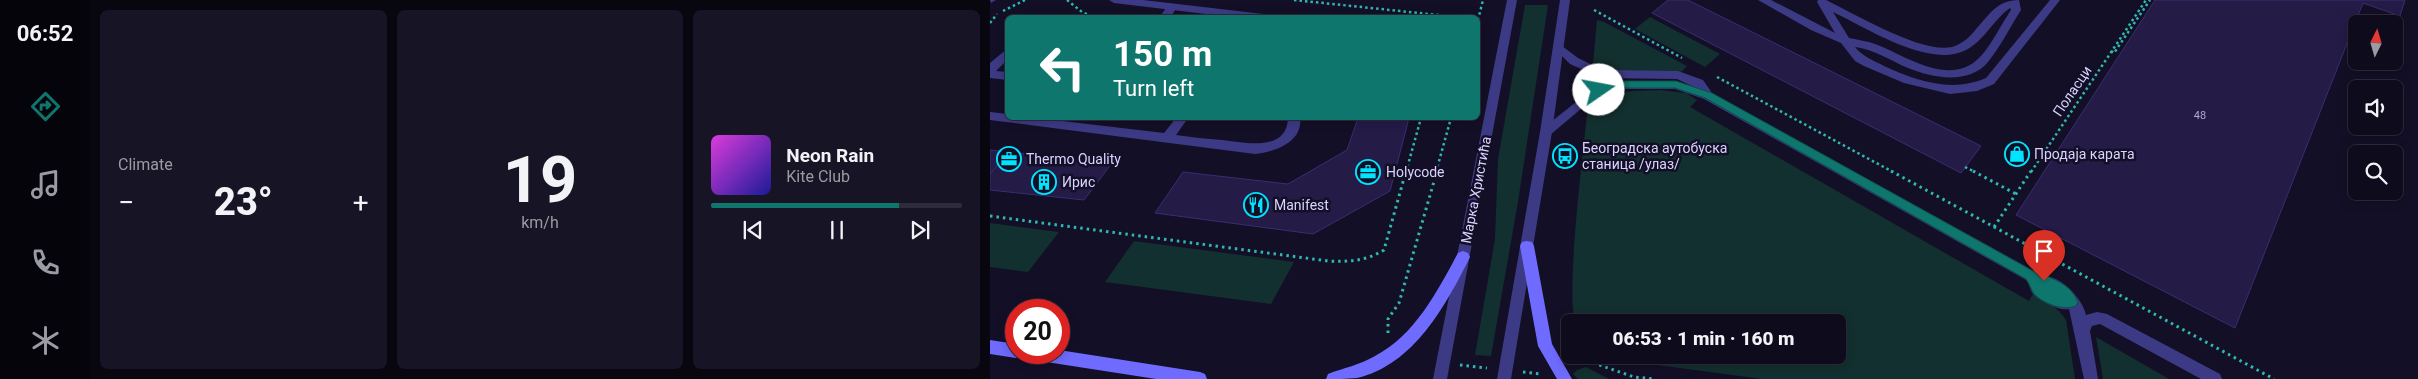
<!DOCTYPE html>
<html lang="en">
<head>
<meta charset="utf-8">
<style>
  :root { --surface:#0e0b1c; --page:#171425; --text:#f1f3f6; --muted:#9b9ba3; --line:#2e2b3b; --accent:#0f766e }
  body { margin:0; font-family:Roboto,sans-serif; background:var(--page); color:var(--text); height:100vh; display:flex; flex-direction:column; font-size:19px; white-space:nowrap }
  * { box-sizing:border-box; margin:0 }
  p { font-size:16px; color:var(--muted) }
  .icon { flex:none; width:28px; height:28px; fill:none; stroke:currentColor; stroke-width:2; stroke-linecap:round; stroke-linejoin:round }
  .map { position:relative; flex:1; overflow:hidden }
  .panel { display:flex; flex-direction:column; gap:10px; padding:10px; background:#08060f; width:900px }
  .panel>* { flex:none }
  .top-card { position:absolute; left:15px; top:15px; width:475px; height:105px; border-radius:8px; box-shadow:0 2px 12px #0003,0 0 0 1px var(--line); background:#0f766e; color:#fff; overflow:hidden }
  .needle { width:32px; rotate:5deg }
  .fabs { position:absolute; left:1358px; top:15px; display:grid; gap:10px }
  .fabs a { display:grid; place-items:center; width:55px; height:55px; border-radius:8px; background:var(--surface); box-shadow:0 2px 12px #0003,0 0 0 1px var(--line); font-size:25px }
  .speed { position:absolute; left:15px; top:299px; display:flex; gap:10px; font-size:25px; font-weight:700; text-align:center }
  .speed>* { display:grid; place-content:center; width:65px; height:65px; border-radius:50%; background:var(--surface); box-shadow:0 2px 12px #0003,0 0 0 1px var(--line); line-height:1 }
  .speed .limit { border:8px solid #d22; background:#fff; color:#111 }
  .pin { position:absolute; display:grid; place-items:center; width:42px; height:42px; color:#fff; margin:-51px -21px; border-radius:50% 50% 50% 0; rotate:-45deg; box-shadow:0 0 5px #0007 }
  .pin .icon { rotate:45deg }
  .me { position:absolute; width:55px; margin:-28px; rotate:78deg; stroke-linejoin:round; filter:drop-shadow(0 0 4px #0008) }
  .turn { display:flex; align-items:center; gap:18px; height:105px; padding:0 25px; font-size:22px }
  .turn .icon { width:65px; height:65px; stroke-width:2.5 }
  .turn b { display:block; font-size:35px; line-height:42px }
  .big { font-size:38px; font-weight:800; line-height:1.1 }
  .panel .widget { flex:1; display:flex; flex-direction:column; justify-content:center; gap:8px; min-width:0; padding:0 18px; border-radius:8px; background:var(--page) }
  .panel .dial { align-items:center; gap:0 }
  .dial b { font-size:65px; line-height:1 }
  .song { display:flex; align-items:center; gap:15px }
  .cover { width:60px; height:60px; border-radius:8px; background:linear-gradient(135deg,hsl(300 70% 55%),hsl(240 70% 35%)) }
  .played { height:5px; border-radius:2px; background:linear-gradient(90deg,var(--accent) 75%,var(--line) 75%) }
  .keys { display:flex; justify-content:space-around; direction:ltr }
  .heat { display:flex; justify-content:space-between; align-items:center; font-size:28px; direction:ltr }
  .panel .tiles { flex:1; display:grid; gap:10px; grid-template-columns:repeat(3,1fr) }
  .trip { position:absolute; left:571px; top:314px; width:285px; height:50px; border-radius:8px; background:var(--surface); box-shadow:0 2px 12px #0003,0 0 0 1px var(--line); font-weight:800; line-height:50px; text-align:center }
  main { display:flex; flex:1; min-height:0 }
  .tab-bar { display:flex; flex-direction:column; width:90px; justify-content:space-around; align-items:center; background:#06040b; color:var(--muted) }
  .tab-bar .icon { width:35px; height:35px }
  .tab-bar .selected { color:var(--accent) }
  .tab-bar b { font-size:22px; color:var(--text) }
  .map>svg:first-child { display:block }
  .green { fill:#12302f }
  .building { fill:#241b47; stroke:#3b2d73 }
  .lines { fill:none; stroke-linecap:round; stroke-linejoin:round }
  .path-far1 { stroke:#2fb8b0; stroke-width:2.5; stroke-dasharray:2.5 3; stroke-linecap:butt }
  .path { stroke:#2fb8b0; stroke-width:3; stroke-dasharray:2.5 4; stroke-linecap:butt }
  .service { fill:#3d3a85; fill-rule:evenodd }
  .minor { fill:#3d3a85; fill-rule:evenodd }
  .tertiary { fill:#3d3a85; fill-rule:evenodd }
  .secondary { fill:#6f6bff; fill-rule:evenodd }
  .route { fill:#0f766e; stroke:#0a4d48 }
  .labels { text-anchor:middle; dominant-baseline:central; stroke-width:5; stroke-linejoin:round; paint-order:stroke }
  .number-label { font-size:11px; fill:#aca6d1 }
  .street-label { font-size:14px; fill:#d9d4ff; stroke:#130f26 }
  .poi-label { font-size:14px; fill:#d9d4ff; stroke:#130f26; text-anchor:start }
</style>
</head>
<body>
<main>
<nav class="tab-bar">
<b>06:52</b>
<svg class="icon selected" aria-label="directions" viewBox="0 0 24 24"><path d="M12 3l9 9-9 9-9-9zM9 14v-3h6M13 9l2 2-2 2"/></svg>
<svg class="icon" aria-label="music" viewBox="0 0 24 24"><path d="M9 18V5l10-2v13"/><circle cx="6" cy="18" r="3"/><circle cx="16" cy="16" r="3"/></svg>
<svg class="icon" aria-label="phone" viewBox="0 0 24 24"><path d="M5 4h4l2 5-3 2q2 4 5 5l2-3 5 2v4C11 20 4 13 5 4z"/></svg>
<svg class="icon" aria-label="climate" viewBox="0 0 24 24"><path d="M12 3v18M4 7l16 10M4 17L20 7"/></svg>
</nav>
<section class="panel">
<div class="tiles">
<div class="widget"><p>Climate</p>
<div class="heat"><a>−</a><b class="big">23°</b><a>+</a></div>
</div>
<div class="widget dial"><b>19</b><p>km/h</p></div>
<div class="widget">
<div class="song"><i class="cover"></i><div><b>Neon Rain</b><p>Kite Club</p></div></div>
<div class="played"></div>
<div class="keys"><svg class="icon" aria-label="previous" viewBox="0 0 24 24"><path d="M18 5L8 12l10 7zM5 5v14"/></svg><svg class="icon" aria-label="pause" viewBox="0 0 24 24"><path d="M8 5v14M16 5v14"/></svg><svg class="icon" aria-label="next" viewBox="0 0 24 24"><path d="M6 5l10 7-10 7zM19 5v14"/></svg></div>
</div>
</div>
</section>
<div class="map">
<svg width="1428" height="379" viewBox="0 0 1428 379">
  <rect width="100%" height="100%" fill="#130f26"/>
  <g class="green">
    <polygon points="535,5 558,5 528,202 501,356 485,355 505,239 508,159"/>
    <polygon points="660,17 730,54 715,67 645,29"/>
    <polygon points="607,20 614,22 697,66 691,72 623,72 603,64"/>
    <path d="M670 90 696 93 707 100 700 107 1039 301 1043 294C1056 301 1068 307 1076 320L1085 379H772L630 360 621 355H848V322H586C574 304 595 138 598 104 621 90 643 91 670 90Z"/>
    <polygon points="0,223 69,232 38,272 0,267"/>
    <polygon points="144,241 304,262 281,304 115,282"/>
    <polygon points="1106,337 1179,379 1113,379"/>
    <polygon points="596,367 619,379 588,379 583,374 587,370"/>
  </g>
  <g class="building">
    <polygon points="678,0 698,0 991,146 971,173 662,13"/>
    <polygon points="1165,0 1415,0 1410,16 1373,3 1245,328 1026,215"/>
    <polygon points="368,118 419,118 400,191 323,234 165,213 193,172 298,184 357,150"/>
    <polygon points="0,150 19,152 0,174"/>
    <polygon points="19,152 122,163 94,200 0,190 0,174"/>
  </g>
  <g class="lines">
    <g class="path-far1">
      <polyline points="77,0 92,12 106,18"/>
      <polyline points="304,0 477,18"/>
      <polyline points="604,10 692,58"/>
      <polyline points="13,11 35,0"/>
      <polyline points="488,20 493,0"/>
      <polyline points="0,23 7,14"/>
      <polyline points="1121,51 1124,53 1160,0"/>
      <polyline points="727,77 903,172"/>
      <polyline points="975,167 985,172"/>
      <polyline points="416,172 431,118"/>
      <polyline points="446,172 461,118"/>
      <polyline points="1041,172 1156,0"/>
    </g>
    <g class="path">
      <polyline points="901,171 1284,379"/>
      <polyline points="983,171 1026,194"/>
      <path d="M0 216 338 261C359 262 376 261 394 250L416 171"/>
      <polyline points="1004,227 1041,171"/>
      <polyline points="398,333 398,319 409,303 447,171"/>
      <polyline points="586,364 592,359 644,377 664,379"/>
      <polyline points="470,365 497,368"/>
      <polyline points="533,372 551,374"/>
    </g>
    <g class="service">
      <path d="M768 0H781L845 33 827 2 828 0H836C865 14 932 54 962 47 972 44 980 37 986 29 1000 14 1007 0 1029 0L1031 10C1020 27 1011 46 998 62 979 85 942 78 918 68 901 61 884 49 865 47 873 57 883 60 894 66 927 81 961 93 996 78L1060 0H1070L1004 84 987 91 960 94 914 83 874 66 865 61 851 43 821 30ZM1020 8 1021 10C1012 23 1000 48 989 58 959 88 915 55 885 44 877 41 868 40 859 38L843 12C877 28 939 69 976 50 994 41 1004 19 1020 8Z"/>
      <polygon points="182,4 187,7 180,18 169,18 178,5"/>
      <path d="M568 43 588 58 613 70 688 71 713 80 722 93 1046 272 1049 276C1069 273 1092 297 1096 315L1107 312 1117 314 1230 374 1232 379H1211L1110 324 1102 326 1100 331 1108 379H1094L1079 309C1069 311 1052 302 1044 295 1040 291 1040 285 1036 280L714 99 685 89H626L613 93 598 103 560 135H552L550 132 552 129 605 87 626 81H686L706 88 687 79 611 78 580 64 563 47Z"/>
      <polygon points="18,48 18,59 6,71 18,72 18,80 0,78 0,63"/>
      <path d="M0 112 18 114V118H47L174 133 186 118H198L186 135C201 137 217 139 232 140 256 143 297 152 298 118H310C313 142 285 152 265 154L0 120Z"/>
    </g>
    <g class="minor">
      <polygon points="0,0 6,0 1,3"/>
      <polygon points="119,0 153,0 283,15 288,18 249,18 124,3"/>
    </g>
    <g class="tertiary">
      <polygon points="517,0 527,0 457,379 443,379"/>
      <polygon points="570,0 580,0 562,132 521,379 507,379 550,132"/>
    </g>
    <g class="secondary">
      <polygon points="537,241 542,242 544,246 562,344 582,379 567,379 548,346 530,246 532,242"/>
      <path d="M473 251 478 253 480 257C456 305 424 365 367 378 357 379 345 379 336 379L338 374C353 368 370 365 385 356 425 335 447 292 468 253Z"/>
      <polygon points="0,340 26,344 26,352 69,352 69,350 210,372 215,374 217,379 166,379 37,359 31,355 26,358 0,354"/>
    </g>
  </g>
  <path class="route" d="M626 81H686L722 93 1045 272 1050 277 1054 275C1069 281 1082 287 1088 302L1086 306C1073 311 1054 304 1044 294 1041 290 1040 284 1036 279L715 98 685 88H626L609 94 603 90 605 87Z"/>
  <defs>
    <symbol id="shop-ring" viewBox="-11 -11 22 22"><circle r="9.5" fill="#130f26" stroke="#00e5ff" stroke-width="1.5"/><path d="M-5-2.5h2.3a2.7 3.5 0 0 1 5.4 0H5L5.5 6h-11ZM-1.5-2.5h3a1.5 2.3 0 0 0-3 0Z" fill="#00e5ff"/></symbol>
    <symbol id="bus-ring" viewBox="-11 -11 22 22"><circle r="9.5" fill="#130f26" stroke="#00e5ff" stroke-width="1.5"/><path d="M-5-6H5V4H4V6H2V4H-2V6H-4V4H-5ZM-3.5-4V0h7V-4ZM-3.5 1.2v1.5H-2V1.2ZM2 1.2v1.5H3.5V1.2Z" fill="#00e5ff"/></symbol>
    <symbol id="office-ring" viewBox="-11 -11 22 22"><circle r="9.5" fill="#130f26" stroke="#00e5ff" stroke-width="1.5"/><path d="M-6-3h4V-5.5h4V-3h4V5H-6ZM-1-4.5V-3h2v-1.5ZM-6 0V1H6V0Z" fill="#00e5ff"/></symbol>
    <symbol id="building-ring" viewBox="-11 -11 22 22"><circle r="9.5" fill="#130f26" stroke="#00e5ff" stroke-width="1.5"/><path d="M-4-6H4V6H1V3H-1V6H-4ZM-2.5-4.3h1.7v1.8h-1.7ZM.8-4.3h1.7v1.8H.8ZM-2.5-1h1.7V.8h-1.7ZM.8-1h1.7V.8H.8Z" fill="#00e5ff"/></symbol>
    <symbol id="restaurant-ring" viewBox="-11 -11 22 22"><circle r="9.5" fill="#130f26" stroke="#00e5ff" stroke-width="1.5"/><path d="M-5-6h1v4h1v-4h1v4h1v-4h1v5L-1.5 .5V6h-2V.5L-5-1ZM5-6V6H3V1.5H1.5Q1.5-4 5-6Z" fill="#00e5ff"/></symbol>
  </defs>
  <g fill-rule="evenodd">
    <use href="#shop-ring" x="1013" y="140" width="28" height="28"/>
    <use href="#bus-ring" x="561" y="142" width="28" height="28"/>
    <use href="#office-ring" x="5" y="145" width="28" height="28"/>
    <use href="#office-ring" x="364" y="158" width="28" height="28"/>
    <use href="#building-ring" x="40" y="168" width="28" height="28"/>
    <use href="#restaurant-ring" x="252" y="191" width="28" height="28"/>
  </g>
  <g class="labels">
    <g class="number-label">
      <text x="1210" y="115">48</text>
    </g>
    <g class="street-label">
      <text transform="translate(1082 91) rotate(-56)">Поласци</text>
      <text transform="translate(486 190) rotate(-79)">Марка Христића</text>
    </g>
    <g class="poi-label">
      <text x="592" y="148">Београдска аутобуска<tspan x="592" dy="16">станица /улаз/</tspan></text>
      <text x="1044" y="154">Продаја карата</text>
      <text x="36" y="159">Thermo Quality</text>
      <text x="396" y="172">Holycode</text>
      <text x="72" y="182">Ирис</text>
      <text x="284" y="205">Manifest</text>
    </g>
  </g>
</svg>
<div class="fabs">
<a><svg class="needle" viewBox="-14 -14 28 28"><path d="M0-13l5 13h-10z" fill="#e53935"/><path d="M0 13l5-13h-10z" fill="#9b9ba3"/></svg></a>
<a><svg class="icon" aria-label="sound" viewBox="0 0 24 24"><path d="M4 9h4l5-4v14l-5-4H4zM17 9q2 3 0 6"/></svg></a>
<a><svg class="icon" aria-label="search" viewBox="0 0 24 24"><circle cx="10" cy="10" r="6"/><path d="M15 15l6 6"/></svg></a>
</div>
<div class="speed"><div class="limit">20</div></div>
<div class="pin" style="left:1054px;top:281px;background:#d93025"><svg class="icon" aria-label="arrive" viewBox="0 0 24 24"><path d="M6 21V4h12l-3 4 3 4H6"/></svg></div>
<svg class="me" style="left:609px;top:90px" viewBox="-20 -20 40 40"><circle r="19" fill="#fff"/><path d="M0-13L10 11 0 6-10 11z" fill="#0f766e"/></svg>
<div class="trip">06:53 · 1 min · 160 m</div>
<div class="top-card">
<div class="turn"><svg class="icon" aria-label="left" viewBox="0 0 24 24"><path d="M17 20v-9H6M10 6l-5 5 5 5"/></svg><div><b>150 m</b>Turn left</div></div>
</div>
</div>
</main>
</body>
</html>
